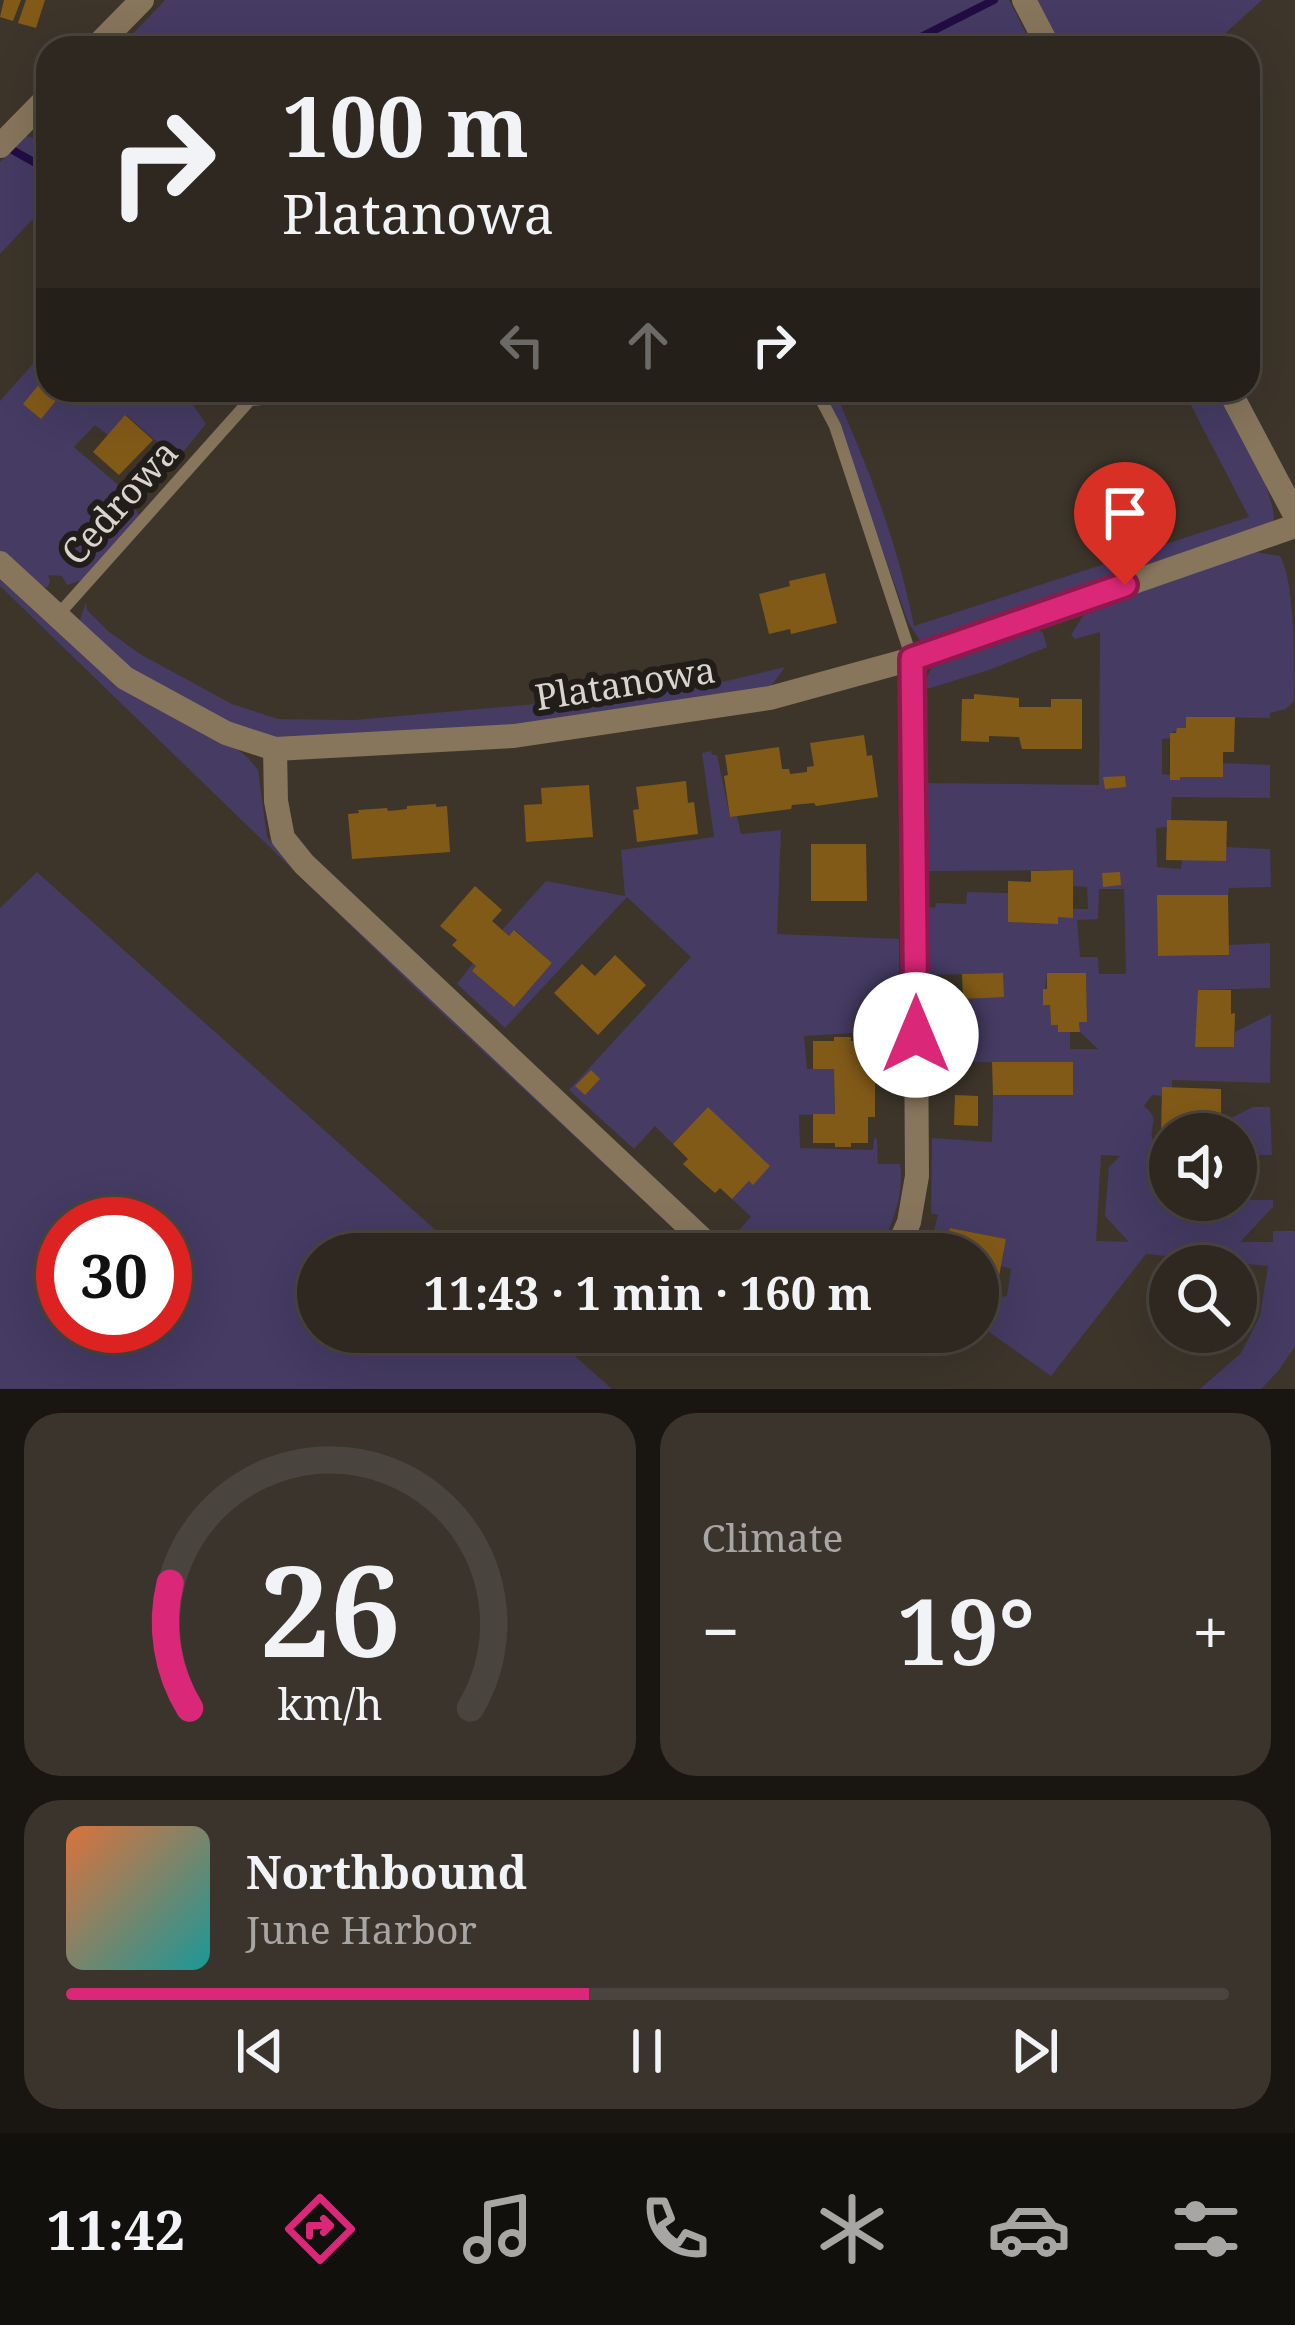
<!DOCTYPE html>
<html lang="en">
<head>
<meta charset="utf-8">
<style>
  :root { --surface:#2e2820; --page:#3a342d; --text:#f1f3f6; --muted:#a7a6a5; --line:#49443e; --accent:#db2777 }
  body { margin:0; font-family:"Noto Serif",serif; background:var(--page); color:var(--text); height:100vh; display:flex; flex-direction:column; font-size:45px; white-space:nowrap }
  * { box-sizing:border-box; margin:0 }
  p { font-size:39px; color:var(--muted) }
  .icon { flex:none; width:66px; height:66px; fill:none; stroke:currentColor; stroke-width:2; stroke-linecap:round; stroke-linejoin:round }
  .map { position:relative; height:1389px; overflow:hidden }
  .sheet { display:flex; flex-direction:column; gap:24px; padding:24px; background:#191612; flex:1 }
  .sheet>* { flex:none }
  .guide { position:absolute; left:36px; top:36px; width:1224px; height:366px; border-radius:36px; box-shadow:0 12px 48px #0002,0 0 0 3px var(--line); background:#2e2820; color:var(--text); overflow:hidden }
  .controls { position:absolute; left:1149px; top:1113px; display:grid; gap:24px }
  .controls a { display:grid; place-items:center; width:108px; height:108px; border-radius:50%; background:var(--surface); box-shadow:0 12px 48px #0002,0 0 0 3px var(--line); font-size:60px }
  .speed { position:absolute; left:36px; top:1197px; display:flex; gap:24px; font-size:60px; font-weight:700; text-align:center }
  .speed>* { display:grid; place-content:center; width:156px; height:156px; border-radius:50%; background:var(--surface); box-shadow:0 12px 48px #0002,0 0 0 3px var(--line); line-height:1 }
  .speed .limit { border:18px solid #d22; background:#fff; color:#111 }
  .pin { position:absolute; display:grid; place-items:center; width:102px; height:102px; color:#fff; margin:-123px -51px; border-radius:50% 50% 50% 0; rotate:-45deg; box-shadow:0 0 12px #0007 }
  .pin .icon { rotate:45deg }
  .me { position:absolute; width:132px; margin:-66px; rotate:0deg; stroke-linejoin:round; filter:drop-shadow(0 0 9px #0008) }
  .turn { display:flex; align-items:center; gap:42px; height:252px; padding:0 48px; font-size:54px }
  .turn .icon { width:156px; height:156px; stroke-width:2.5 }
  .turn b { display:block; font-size:84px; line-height:102px }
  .lanes { display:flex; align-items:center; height:114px; padding:0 48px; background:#0003; justify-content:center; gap:60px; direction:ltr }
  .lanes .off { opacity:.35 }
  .big { font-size:90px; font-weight:700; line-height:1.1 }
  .sheet .card { flex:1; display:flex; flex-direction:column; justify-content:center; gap:18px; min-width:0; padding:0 42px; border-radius:36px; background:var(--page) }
  .sheet .dial { align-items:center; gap:0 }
  .dial svg { height:312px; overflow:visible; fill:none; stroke:var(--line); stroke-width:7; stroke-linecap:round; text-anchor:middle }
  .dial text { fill:var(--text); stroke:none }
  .song { display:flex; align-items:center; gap:36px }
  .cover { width:144px; height:144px; border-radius:18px; background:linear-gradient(135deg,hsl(20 70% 55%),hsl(180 70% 35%)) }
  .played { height:12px; border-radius:6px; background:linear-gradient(90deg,var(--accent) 45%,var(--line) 45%) }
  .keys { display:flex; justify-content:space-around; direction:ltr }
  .heat { display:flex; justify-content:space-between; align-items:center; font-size:66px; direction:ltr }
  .sheet .tiles { flex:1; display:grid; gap:24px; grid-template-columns:1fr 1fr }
  .card:last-child { grid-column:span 2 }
  .trip { position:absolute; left:297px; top:1233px; width:702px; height:120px; border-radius:60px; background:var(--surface); box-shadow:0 12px 48px #0002,0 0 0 3px var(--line); font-weight:700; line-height:120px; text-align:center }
  .menu { display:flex; height:192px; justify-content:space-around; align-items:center; background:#12100d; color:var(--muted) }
  .menu .icon { width:84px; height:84px }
  .menu .on { color:var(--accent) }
  .menu b { font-size:54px; color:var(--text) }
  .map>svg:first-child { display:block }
  .green { fill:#453b63; fill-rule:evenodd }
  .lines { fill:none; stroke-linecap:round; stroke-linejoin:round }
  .stream { stroke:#220d43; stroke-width:8 }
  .building { fill:#825a18 }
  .lane { stroke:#87755c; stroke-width:12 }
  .street { stroke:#87755c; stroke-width:24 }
  .route-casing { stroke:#8e194d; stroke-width:30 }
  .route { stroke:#db2777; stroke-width:21 }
  .labels { text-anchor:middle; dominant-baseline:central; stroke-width:12; stroke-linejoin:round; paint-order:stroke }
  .street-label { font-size:36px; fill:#d9d4cd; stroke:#211d18 }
</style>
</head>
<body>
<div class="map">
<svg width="1295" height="1389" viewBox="0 0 1295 1389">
  <rect width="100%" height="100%" fill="#3d352a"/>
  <g class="green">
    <polygon points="165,0 1009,0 1034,48 125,48 127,40"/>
    <polygon points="1034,0 1262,0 1209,48 1073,48 1067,35 1056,39"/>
    <polygon points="26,136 48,142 48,206 45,206 0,254 0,162"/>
    <polygon points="48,347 48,390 161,390 168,399 183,390 206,424 177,459 126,415 108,435 95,425 74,447 124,490 151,459 165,470 134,508 141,517 85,579 67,585 62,576 48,575 50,581 48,587 44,587 0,556 0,401"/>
    <path d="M822 390H834C868 466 898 544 914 626L1249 517 1183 390H1217C1235 423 1273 484 1274 520L1262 531 925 643 919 639 908 622 849 455Z"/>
    <path d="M1250 551 1280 556C1295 582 1295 665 1294 701L1286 709 1270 713V718L1187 717 1186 728 1170 733V738L1162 739V774L1170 775V780L1180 777H1223V763L1270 765V798L1172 797 1171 820H1167V827L1156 828 1157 867 1181 869 1182 860 1226 847 1270 849 1271 887 1229 888 1228 895H1158V956L1228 955 1229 945 1270 943V988L1199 990 1195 1046 1234 1047 1235 1032 1271 1014 1270 1083 1172 1080V1087L1162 1096 1152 1095 1144 1106C1163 1122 1147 1123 1153 1141L1170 1146V1200H1175V1217H1230L1231 1200H1273V1207L1240 1242H1273V1231H1295V1346L1279 1370 1261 1389H1200L1241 1353 1260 1316 1268 1266 1146 1254 1051 1376 978 1324V1295L995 1298 1007 1296 1011 1269 1001 1266 1006 1239 951 1228 949 1234 934 1231 938 1215 931 1213 932 1138 992 1142 993 1095H1073V1063L958 1062 932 1076 930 995 963 999 1004 996 1002 973 929 975V907L935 908 936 903 966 904 967 892 1008 893V922L1057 923 1058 917H1073V909H1088L1087 887 1073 886 1072 870 929 871 926 783 1099 785 1100 632 1075 639 1071 635 1083 616 1081 610ZM1099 889H1124L1126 974H1099L1098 957H1080L1077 920 1098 919ZM1047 973H1086L1087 1022H1079L1080 1032 1098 1049H1070V1032H1058V1025H1051L1050 1005 1043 1004ZM1101 1155 1120 1156 1109 1167 1105 1216 1129 1242 1096 1241Z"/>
    <polygon points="0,580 67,640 222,736 248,758 258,770 267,837 280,852 531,1094 655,1205 676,1231 419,992 0,586"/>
    <polygon points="86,602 87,610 108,631 140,654 232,704 278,719 354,720 558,702 727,681 785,667 771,686 751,696 454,732 277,737 223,721 130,671 86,634 80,620"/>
    <path d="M1034 626 1043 633 1047 647 992 669 924 690C929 641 995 637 1034 626Z"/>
    <path d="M711 751 712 755H717L730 817 737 816 741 834 781 830 777 934 899 939V1028L888 1036 882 1050H870V1038L854 1037 853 1033 804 1036 807 1069H834L835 1114 799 1115 800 1148 873 1150 874 1138 877 1139 878 1164H900C905 1196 891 1226 878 1254H736L731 1239 751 1217 732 1199 749 1181 753 1184 769 1166 708 1107 673 1144 655 1126 634 1149 569 1090 691 957 627 897 505 1028 457 984 473 963 476 966 472 971 514 1007 552 963 515 930 509 936 502 930 546 881 625 896 621 850 714 837 702 753Z"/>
    <path d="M37 872 462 1254H318V1332H548L612 1389H0V908ZM165 1224V1326H63V1224Z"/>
    <polygon points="1253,1107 1270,1107 1272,1155 1236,1155 1236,1134 1221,1134 1221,1123"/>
  </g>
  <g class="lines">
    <g class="stream">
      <polyline points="899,48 994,0"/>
      <polyline points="7,147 48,170"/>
    </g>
  </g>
  <g class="building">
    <polygon points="4,0 21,0 13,21 0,17"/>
    <polygon points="26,0 45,0 36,28 18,23"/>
    <polygon points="41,382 59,397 41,419 23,404"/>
    <polygon points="125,415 153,440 119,475 93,452"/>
    <polygon points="825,573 837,623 791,634 790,629 769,634 759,594 790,586 789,581"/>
    <polygon points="974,694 1019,698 1019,707 1051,707 1051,699 1082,699 1082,749 1022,749 1019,737 989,736 989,742 961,741 962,699 974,699"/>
    <polygon points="1186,717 1235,717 1234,752 1223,752 1223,777 1180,777 1180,780 1170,780 1170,733 1176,733 1177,728 1186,728"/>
    <polygon points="864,735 867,756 872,755 878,797 816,806 814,803 792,805 791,809 730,817 724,776 728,775 725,755 779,747 782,769 789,769 790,774 799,773 807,772 807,767 814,766 810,743"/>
    <polygon points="1125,776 1126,787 1105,789 1103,777"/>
    <polygon points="686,781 688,803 694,802 698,834 637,842 633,810 639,809 636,787"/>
    <polygon points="589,785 593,837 526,842 524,805 542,804 541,788"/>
    <polygon points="436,804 436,807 447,806 450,852 352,859 348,814 359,813 358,810 387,808 388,811 399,810 407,809 407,806"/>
    <polygon points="1167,820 1227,821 1226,861 1166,860"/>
    <polygon points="811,844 866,844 867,901 811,901"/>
    <polygon points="1073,870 1073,918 1058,917 1058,924 1008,922 1008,881 1031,882 1031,871"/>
    <polygon points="1120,872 1121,885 1103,887 1102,873"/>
    <polygon points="475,886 502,910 492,921 509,936 514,930 552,963 514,1007 472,971 476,966 452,945 457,940 440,926"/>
    <polygon points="1157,895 1228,895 1229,955 1158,956"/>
    <polygon points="615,955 646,985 598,1035 554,993 582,964 595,976"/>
    <polygon points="1003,973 1004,997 963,999 962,974"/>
    <polygon points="1047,973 1086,973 1087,1022 1079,1022 1080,1032 1058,1032 1058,1025 1051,1025 1050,1005 1043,1005 1043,989 1047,989"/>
    <polygon points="1198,990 1231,990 1231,1014 1235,1013 1234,1047 1195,1047"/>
    <polygon points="834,1037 851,1037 851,1041 867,1041 868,1067 875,1067 875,1117 868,1117 868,1143 851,1143 851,1147 835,1147 835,1143 813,1143 813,1114 835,1114 834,1069 813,1069 813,1041 834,1041"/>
    <polygon points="992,1062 1073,1062 1073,1095 993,1095"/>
    <polygon points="591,1070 600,1079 585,1095 575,1086"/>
    <polygon points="1162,1087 1221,1089 1221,1134 1170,1134 1170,1138 1161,1137"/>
    <polygon points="955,1095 978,1096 978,1126 954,1125"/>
    <polygon points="708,1107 770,1166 753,1185 749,1181 732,1199 720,1188 715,1193 698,1178 683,1164 688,1159 673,1144"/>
    <polygon points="1191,1200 1231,1200 1231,1217 1191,1216"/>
    <polygon points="950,1228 1006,1239 995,1298 978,1295 978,1254 945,1254"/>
  </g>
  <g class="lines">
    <g class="lane">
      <polyline points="816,390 835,426 912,659"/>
      <polyline points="58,615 250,400 356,390"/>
    </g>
    <g class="street">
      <polyline points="1024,0 1049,48"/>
      <polyline points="95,48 142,0"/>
      <polyline points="0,146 48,97"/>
      <polyline points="1229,390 1295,515"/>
      <polyline points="0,563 125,678 226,733 275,749 514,736 770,698 912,659 1295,526"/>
      <polyline points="275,749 276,801 283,838 304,864 718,1254"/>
      <polyline points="895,1254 909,1222 917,1176 914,707 912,659"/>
    </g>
  </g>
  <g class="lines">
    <defs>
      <polyline id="route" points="916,1035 912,659 1125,585"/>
    </defs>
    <use href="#route" class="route-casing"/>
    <use href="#route" class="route"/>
  </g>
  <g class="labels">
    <g class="street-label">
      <text transform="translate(119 502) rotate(-48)">Cedrowa</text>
      <text transform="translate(625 683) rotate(-9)">Platanowa</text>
    </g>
  </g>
</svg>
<div class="controls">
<a><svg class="icon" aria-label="sound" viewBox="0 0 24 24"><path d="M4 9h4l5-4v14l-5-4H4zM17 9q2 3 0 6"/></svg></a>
<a><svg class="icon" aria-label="search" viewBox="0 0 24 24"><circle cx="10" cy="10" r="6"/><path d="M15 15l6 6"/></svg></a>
</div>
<div class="speed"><div class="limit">30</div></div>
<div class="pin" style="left:1125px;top:585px;background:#d93025"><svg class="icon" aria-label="arrive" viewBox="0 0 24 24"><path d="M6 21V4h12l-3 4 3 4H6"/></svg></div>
<svg class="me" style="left:916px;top:1035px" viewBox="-20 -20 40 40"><circle r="19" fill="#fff"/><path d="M0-13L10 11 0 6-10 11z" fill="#db2777"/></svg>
<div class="trip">11:43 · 1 min · 160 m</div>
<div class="guide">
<div class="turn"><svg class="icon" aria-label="right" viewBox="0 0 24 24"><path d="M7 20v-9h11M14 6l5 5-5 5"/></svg><div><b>100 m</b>Platanowa</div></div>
<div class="lanes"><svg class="icon off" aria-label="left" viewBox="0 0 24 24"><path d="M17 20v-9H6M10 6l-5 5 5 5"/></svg><svg class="icon off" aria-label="ahead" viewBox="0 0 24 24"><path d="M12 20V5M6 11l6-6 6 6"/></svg><svg class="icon" aria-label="right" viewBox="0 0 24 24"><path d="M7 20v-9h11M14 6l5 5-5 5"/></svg></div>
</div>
</div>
<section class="sheet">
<div class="tiles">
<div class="card dial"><svg viewBox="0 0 100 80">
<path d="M14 69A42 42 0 1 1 86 69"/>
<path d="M14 69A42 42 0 0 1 9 37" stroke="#db2777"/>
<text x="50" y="56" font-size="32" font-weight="700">26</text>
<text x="50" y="72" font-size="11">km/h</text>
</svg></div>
<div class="card"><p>Climate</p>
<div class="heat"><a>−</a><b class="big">19°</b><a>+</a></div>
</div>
<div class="card">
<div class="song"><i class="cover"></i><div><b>Northbound</b><p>June Harbor</p></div></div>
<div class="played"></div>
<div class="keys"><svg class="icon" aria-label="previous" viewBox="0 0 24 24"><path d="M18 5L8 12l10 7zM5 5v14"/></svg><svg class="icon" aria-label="pause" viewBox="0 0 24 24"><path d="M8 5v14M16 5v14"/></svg><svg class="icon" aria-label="next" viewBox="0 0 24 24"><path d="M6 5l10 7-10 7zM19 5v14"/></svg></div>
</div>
</div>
</section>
<nav class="menu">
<b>11:42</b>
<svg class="icon on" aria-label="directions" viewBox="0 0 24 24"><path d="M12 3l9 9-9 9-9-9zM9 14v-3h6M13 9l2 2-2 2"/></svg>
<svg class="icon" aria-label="music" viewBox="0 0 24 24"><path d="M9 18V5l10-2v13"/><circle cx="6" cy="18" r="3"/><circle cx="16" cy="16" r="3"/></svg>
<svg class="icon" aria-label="phone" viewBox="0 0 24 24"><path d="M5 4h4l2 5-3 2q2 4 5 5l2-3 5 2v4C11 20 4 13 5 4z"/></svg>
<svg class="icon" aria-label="climate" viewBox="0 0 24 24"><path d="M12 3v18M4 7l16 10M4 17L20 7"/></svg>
<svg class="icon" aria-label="car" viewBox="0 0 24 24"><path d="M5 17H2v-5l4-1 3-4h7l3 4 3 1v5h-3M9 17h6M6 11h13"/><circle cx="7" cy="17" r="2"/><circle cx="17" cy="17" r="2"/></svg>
<svg class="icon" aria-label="filters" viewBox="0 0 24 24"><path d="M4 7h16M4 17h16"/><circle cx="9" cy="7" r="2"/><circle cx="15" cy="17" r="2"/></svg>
</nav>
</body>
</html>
